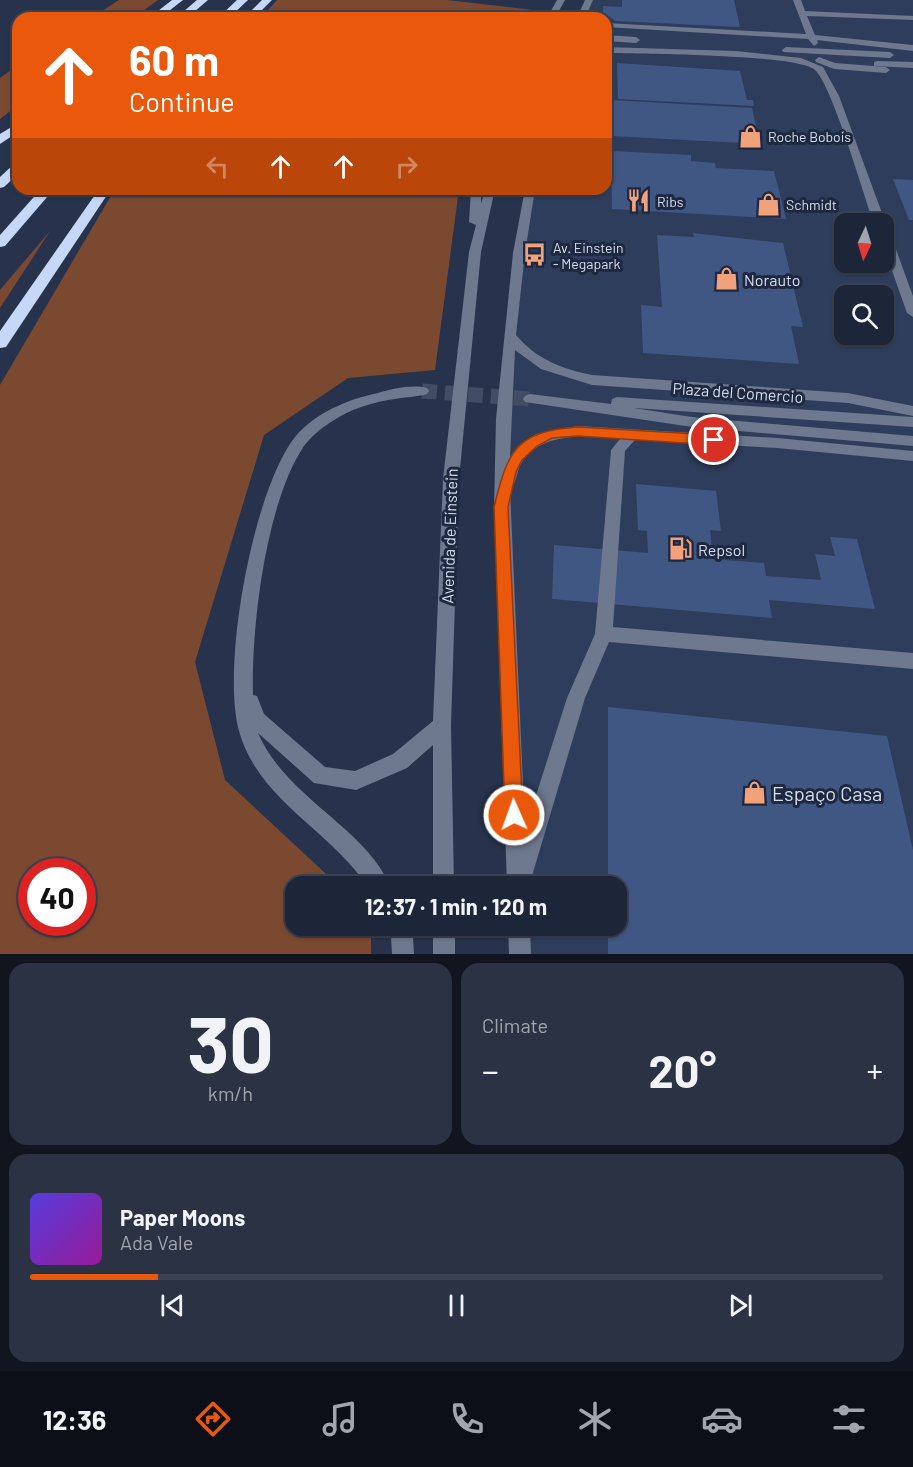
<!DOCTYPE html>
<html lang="en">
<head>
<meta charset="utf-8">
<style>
  :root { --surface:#1d2639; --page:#2a3244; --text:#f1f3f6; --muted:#a0a5ae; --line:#3b4353; --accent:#ea580c }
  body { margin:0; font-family:Barlow,sans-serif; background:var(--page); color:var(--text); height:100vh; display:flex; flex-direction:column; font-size:22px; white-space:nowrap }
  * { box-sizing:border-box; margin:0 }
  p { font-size:20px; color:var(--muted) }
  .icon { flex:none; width:33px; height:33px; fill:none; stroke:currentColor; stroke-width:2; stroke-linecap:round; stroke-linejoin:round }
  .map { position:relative; height:954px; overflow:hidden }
  .sheet { display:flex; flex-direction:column; gap:9px; padding:9px; background:#10151f; flex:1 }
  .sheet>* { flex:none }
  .guide { position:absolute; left:12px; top:12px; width:600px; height:183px; border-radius:18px; box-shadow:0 2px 4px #0004,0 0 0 2px var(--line); background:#ea580c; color:#fff; overflow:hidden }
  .needle { width:39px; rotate:184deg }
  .controls { position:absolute; left:834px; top:213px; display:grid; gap:12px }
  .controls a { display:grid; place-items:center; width:60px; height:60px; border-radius:12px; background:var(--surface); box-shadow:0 2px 4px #0004,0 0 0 2px var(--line); font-size:30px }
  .speed { position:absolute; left:18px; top:858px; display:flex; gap:12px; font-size:30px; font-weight:700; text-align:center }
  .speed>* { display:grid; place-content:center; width:78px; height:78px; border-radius:50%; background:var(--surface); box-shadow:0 2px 4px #0004,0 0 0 2px var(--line); line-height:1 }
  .speed .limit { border:9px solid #d22; background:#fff; color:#111 }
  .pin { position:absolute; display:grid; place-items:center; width:51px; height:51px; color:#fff; margin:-26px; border:3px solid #fff; border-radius:50%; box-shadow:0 2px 6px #0007 }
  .me { position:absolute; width:66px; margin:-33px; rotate:358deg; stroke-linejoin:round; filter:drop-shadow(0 0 4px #0008) }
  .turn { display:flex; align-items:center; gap:21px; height:126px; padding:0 18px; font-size:27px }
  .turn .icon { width:78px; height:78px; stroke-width:2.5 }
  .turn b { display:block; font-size:42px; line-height:51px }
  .lanes { display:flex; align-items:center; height:57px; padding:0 18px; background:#0003; justify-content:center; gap:30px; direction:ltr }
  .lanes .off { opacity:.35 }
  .big { font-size:45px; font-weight:700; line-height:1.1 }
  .sheet .widget { flex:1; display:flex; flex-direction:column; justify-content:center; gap:9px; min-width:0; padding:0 21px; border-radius:18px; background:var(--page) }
  .sheet .dial { align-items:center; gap:0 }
  .dial b { font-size:78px; line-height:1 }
  .song { display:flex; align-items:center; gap:18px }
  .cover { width:72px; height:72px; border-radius:9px; background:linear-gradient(135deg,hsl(250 70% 55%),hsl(300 70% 35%)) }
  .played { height:6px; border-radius:3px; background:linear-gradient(90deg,var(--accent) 15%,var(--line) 15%) }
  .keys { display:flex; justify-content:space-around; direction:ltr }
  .heat { display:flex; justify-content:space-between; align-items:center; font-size:33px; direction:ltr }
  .sheet .tiles { flex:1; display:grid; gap:9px; grid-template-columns:1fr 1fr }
  .widget:last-child { grid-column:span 2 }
  .trip { position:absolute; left:285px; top:876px; width:342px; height:60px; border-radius:18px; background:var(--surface); box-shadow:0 2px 4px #0004,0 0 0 2px var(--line); font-weight:700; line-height:60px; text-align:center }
  .dock { display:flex; height:96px; justify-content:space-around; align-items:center; background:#0c0f17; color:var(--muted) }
  .dock .icon { width:42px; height:42px }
  .dock .active { color:var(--accent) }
  .dock b { font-size:27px; color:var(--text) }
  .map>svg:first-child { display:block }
  .built { fill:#2e3d5b; fill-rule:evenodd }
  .green { fill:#7b4930; fill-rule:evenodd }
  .building { fill:#405683 }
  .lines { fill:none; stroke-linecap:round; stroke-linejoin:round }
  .minor-tunnel { stroke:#414d64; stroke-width:15; stroke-dasharray:15 8; stroke-linecap:butt }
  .minor { fill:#6e788e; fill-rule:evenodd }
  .highway { fill:#c7d7f7; fill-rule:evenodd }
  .route { fill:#ea580c; stroke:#983908; stroke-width:1.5 }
  .labels { text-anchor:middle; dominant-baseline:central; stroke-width:6; stroke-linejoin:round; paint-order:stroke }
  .far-poi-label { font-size:14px; fill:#d5deed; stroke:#1e2941; text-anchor:start }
  .poi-label { font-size:16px; fill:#d5deed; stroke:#1e2941; text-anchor:start }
  .street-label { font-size:16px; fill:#d5deed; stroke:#1e2941 }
  .near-poi-label { font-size:20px; fill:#d5deed; stroke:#1e2941; text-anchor:start }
</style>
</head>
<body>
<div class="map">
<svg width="913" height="954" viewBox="0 0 913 954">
  <rect width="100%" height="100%" fill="#27334c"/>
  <path class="built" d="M589 0H913V954H520L519 926H616V886H517L502 507 503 419 530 189H606V18H581ZM844 224H884V262H844ZM844 296H884V334H844Z"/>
  <g class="green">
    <polygon points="119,0 158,0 133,18 91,18"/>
    <polygon points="277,0 447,0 533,10 530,18 261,18"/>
    <polygon points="18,65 18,105 0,119 0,78"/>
    <path d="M115 189H459L435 370 348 378 264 435 195 662 225 780 339 886H296V926H371V954H0V385ZM32 872H82V922H32Z"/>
    <polygon points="50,231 0,308 0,290"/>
  </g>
  <g class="building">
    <polygon points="622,0 734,0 740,27 616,21 603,13 603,6 622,7"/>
    <polygon points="617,63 740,71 747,100 753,100 754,106 618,99"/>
    <polygon points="611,100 752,108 760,144 611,136"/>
    <polygon points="611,151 691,155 691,161 715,163 716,168 774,171 786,219 612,209"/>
    <polygon points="893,179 913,180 913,220 909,220"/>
    <polygon points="693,233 783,243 803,327 791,326 799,364 643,353 641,305 662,307 657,235 694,237"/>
    <polygon points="636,484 716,491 721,531 710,530 713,559 764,563 766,576 821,580 815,554 835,556 830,537 857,539 875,609 769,600 772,618 552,599 554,545 648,553 647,531 638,530"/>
    <polygon points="608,707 887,736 913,850 913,954 608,954 608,926 616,926 616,886 608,886"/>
  </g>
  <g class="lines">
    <polyline class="minor-tunnel" points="422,391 530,399"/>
    <g class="minor">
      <polygon points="557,0 565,0 555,18 547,18"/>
      <polygon points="585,0 593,0 585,18 577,18"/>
      <polygon points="793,0 801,0 805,11 913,16 913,20 807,16 815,35 913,45 913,51 817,40 818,43 814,46 808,39 606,27 606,23 806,34"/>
      <polygon points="606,35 636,37 640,40 636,43 606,41"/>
      <path d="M606 47 736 51 801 58 823 67 839 96 886 224 884 226V224H874C864 196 832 85 815 70 798 54 638 54 606 53Z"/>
      <polygon points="786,47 890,52 894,55 890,58 783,52 782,50"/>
      <polygon points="819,57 835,63 886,67 890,70 886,73 834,69 816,62 815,60"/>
      <polygon points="877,61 913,62 913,68 874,66 874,62"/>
      <path d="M471 189H481V204L485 189H495L481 252 459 479 451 725 454 886H433V745L407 768 356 790 314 783 258 733C287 799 365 827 390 886H367C330 830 258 800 239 731 221 666 253 490 295 437 315 413 348 399 378 393 392 389 412 384 427 388L429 391 427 394C417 397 406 397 395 399 373 402 350 409 331 422 321 428 311 437 304 446 266 502 251 627 253 695L257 696 264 714 325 767 355 771 393 754 433 721 443 479 469 252 476 225 469 222Z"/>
      <path d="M525 189H535L525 253 516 335C536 359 562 369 592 375L848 393 913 406V416L848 403 592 385 541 369 515 350 510 457 518 446 536 434 578 426 777 438 913 451V461L777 448 635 440 625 451 613 627 913 653V669L609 642 585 698 529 886H507L494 507 496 419 513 253ZM578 436 620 439 611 450 595 634 567 698 525 830 510 489C516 484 516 476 519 468 530 443 554 439 578 436Z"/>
      <polygon points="884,230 890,233 913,296 913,317 907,313 884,248"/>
      <polygon points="530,394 611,404 612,399 617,397 913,417 913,427 634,408 692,417 913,436 913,446 692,427 525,402 523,399 525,396"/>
      <polygon points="386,926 408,926 413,936 414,954 392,954 391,937"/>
      <rect x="433" y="926" width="22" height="28"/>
      <polygon points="508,926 530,926 531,954 509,954"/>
    </g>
    <g class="highway">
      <polygon points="172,0 183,0 160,18 149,18"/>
      <polygon points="197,0 208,0 187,18 176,18"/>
      <polygon points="237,0 248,0 229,18 218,18"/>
      <polygon points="262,0 272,0 254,18 244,18"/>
      <polygon points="18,123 18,132 0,144 0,134"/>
      <polygon points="18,163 18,174 4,187 0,188 0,177 14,164"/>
      <polygon points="41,189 54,189 5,246 0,247 0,235"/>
      <polygon points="99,189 111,189 6,347 0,348 0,331"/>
    </g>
  </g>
  <path class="route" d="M578 427 714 435 721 440 714 445 578 436 552 438 537 446 522 460 516 472 508 507 523 815 521 822 514 825 508 822 505 815 494 507C508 450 516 431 578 427Z"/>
  <defs>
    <symbol id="shop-bare" viewBox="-9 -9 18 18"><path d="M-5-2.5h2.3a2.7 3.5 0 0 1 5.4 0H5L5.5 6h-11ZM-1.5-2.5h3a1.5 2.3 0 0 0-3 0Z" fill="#f1a27b" stroke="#1e2941" stroke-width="2.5" paint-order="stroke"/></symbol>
    <symbol id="restaurant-bare" viewBox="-9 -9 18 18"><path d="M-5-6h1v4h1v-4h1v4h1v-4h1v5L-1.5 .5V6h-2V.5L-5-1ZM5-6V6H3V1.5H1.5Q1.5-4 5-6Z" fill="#f1a27b" stroke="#1e2941" stroke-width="2.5" paint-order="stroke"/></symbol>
    <symbol id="bus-bare" viewBox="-9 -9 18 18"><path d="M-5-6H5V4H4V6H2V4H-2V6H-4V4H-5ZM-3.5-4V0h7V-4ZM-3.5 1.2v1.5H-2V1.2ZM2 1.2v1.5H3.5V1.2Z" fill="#f1a27b" stroke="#1e2941" stroke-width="2.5" paint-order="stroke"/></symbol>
    <symbol id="fuel-bare" viewBox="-9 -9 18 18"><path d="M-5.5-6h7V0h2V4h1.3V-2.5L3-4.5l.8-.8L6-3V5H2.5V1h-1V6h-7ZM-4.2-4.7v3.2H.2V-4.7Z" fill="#f1a27b" stroke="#1e2941" stroke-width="2.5" paint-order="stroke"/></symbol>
  </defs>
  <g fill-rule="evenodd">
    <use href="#shop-bare" x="734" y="120" width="33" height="33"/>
    <use href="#restaurant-bare" x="622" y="184" width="33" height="33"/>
    <use href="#shop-bare" x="752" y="188" width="33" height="33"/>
    <use href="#bus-bare" x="518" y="238" width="33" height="33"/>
    <use href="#shop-bare" x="710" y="262" width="33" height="33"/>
    <use href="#fuel-bare" x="664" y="532" width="33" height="33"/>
    <use href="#shop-bare" x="738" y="776" width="33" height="33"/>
  </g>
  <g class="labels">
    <g class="far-poi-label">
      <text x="768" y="136">Roche Bobois</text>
      <text x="657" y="201">Ribs</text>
      <text x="786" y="204">Schmidt</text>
      <text x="553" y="247">Av. Einstein<tspan x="553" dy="16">- Megapark</tspan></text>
    </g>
    <g class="poi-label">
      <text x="744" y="279">Norauto</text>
      <text x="698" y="549">Repsol</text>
    </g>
    <g class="street-label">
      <text transform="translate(738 392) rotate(4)">Plaza del Comercio</text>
      <text transform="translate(449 536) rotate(-88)">Avenida de Einstein</text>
    </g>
    <g class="near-poi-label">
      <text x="772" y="793">Espaço Casa</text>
    </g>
  </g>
</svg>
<div class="controls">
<a><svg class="needle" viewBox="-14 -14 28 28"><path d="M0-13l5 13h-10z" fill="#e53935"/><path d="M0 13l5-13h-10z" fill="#a0a5ae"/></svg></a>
<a><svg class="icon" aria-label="search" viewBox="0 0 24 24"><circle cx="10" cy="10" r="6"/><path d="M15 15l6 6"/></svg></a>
</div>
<div class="speed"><div class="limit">40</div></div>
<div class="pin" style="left:714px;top:440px;background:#d93025"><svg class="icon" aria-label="arrive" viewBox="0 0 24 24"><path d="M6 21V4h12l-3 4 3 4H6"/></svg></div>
<svg class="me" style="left:514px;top:815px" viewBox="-20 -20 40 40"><circle r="17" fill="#ea580c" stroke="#fff" stroke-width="3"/><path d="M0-11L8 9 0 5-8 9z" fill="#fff"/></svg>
<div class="trip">12:37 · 1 min · 120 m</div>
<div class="guide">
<div class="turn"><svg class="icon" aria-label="ahead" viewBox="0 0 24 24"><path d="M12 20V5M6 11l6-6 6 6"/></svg><div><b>60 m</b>Continue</div></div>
<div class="lanes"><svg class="icon off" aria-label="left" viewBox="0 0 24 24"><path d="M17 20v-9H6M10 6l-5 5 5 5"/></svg><svg class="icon" aria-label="ahead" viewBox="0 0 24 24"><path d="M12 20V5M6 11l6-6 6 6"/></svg><svg class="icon" aria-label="ahead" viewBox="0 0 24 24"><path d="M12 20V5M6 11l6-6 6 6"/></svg><svg class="icon off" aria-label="right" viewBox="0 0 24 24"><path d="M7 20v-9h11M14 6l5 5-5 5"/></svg></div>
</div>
</div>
<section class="sheet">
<div class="tiles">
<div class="widget dial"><b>30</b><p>km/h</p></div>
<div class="widget"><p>Climate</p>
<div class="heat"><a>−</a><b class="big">20°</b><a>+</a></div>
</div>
<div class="widget">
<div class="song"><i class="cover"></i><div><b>Paper Moons</b><p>Ada Vale</p></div></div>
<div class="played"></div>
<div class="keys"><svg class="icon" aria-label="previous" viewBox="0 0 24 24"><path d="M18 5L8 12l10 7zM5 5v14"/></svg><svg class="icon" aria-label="pause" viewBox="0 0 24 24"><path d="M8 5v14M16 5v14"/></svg><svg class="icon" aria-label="next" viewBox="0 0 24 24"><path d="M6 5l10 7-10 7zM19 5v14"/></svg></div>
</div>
</div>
</section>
<nav class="dock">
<b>12:36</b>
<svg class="icon active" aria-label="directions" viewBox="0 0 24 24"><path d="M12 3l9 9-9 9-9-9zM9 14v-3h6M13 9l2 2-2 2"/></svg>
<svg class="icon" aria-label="music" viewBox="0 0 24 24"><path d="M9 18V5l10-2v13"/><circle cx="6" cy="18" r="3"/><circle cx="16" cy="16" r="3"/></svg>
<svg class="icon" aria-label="phone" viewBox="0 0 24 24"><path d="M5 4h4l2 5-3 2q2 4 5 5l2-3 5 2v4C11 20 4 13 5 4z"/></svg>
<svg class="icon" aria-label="climate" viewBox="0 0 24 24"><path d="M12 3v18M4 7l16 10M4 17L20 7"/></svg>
<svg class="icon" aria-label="car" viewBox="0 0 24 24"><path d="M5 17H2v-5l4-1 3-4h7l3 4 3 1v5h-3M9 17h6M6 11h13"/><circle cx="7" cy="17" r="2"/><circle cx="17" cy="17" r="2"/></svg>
<svg class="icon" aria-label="filters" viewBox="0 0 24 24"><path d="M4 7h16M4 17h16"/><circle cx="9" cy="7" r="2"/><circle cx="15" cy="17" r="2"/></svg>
</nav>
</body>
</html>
